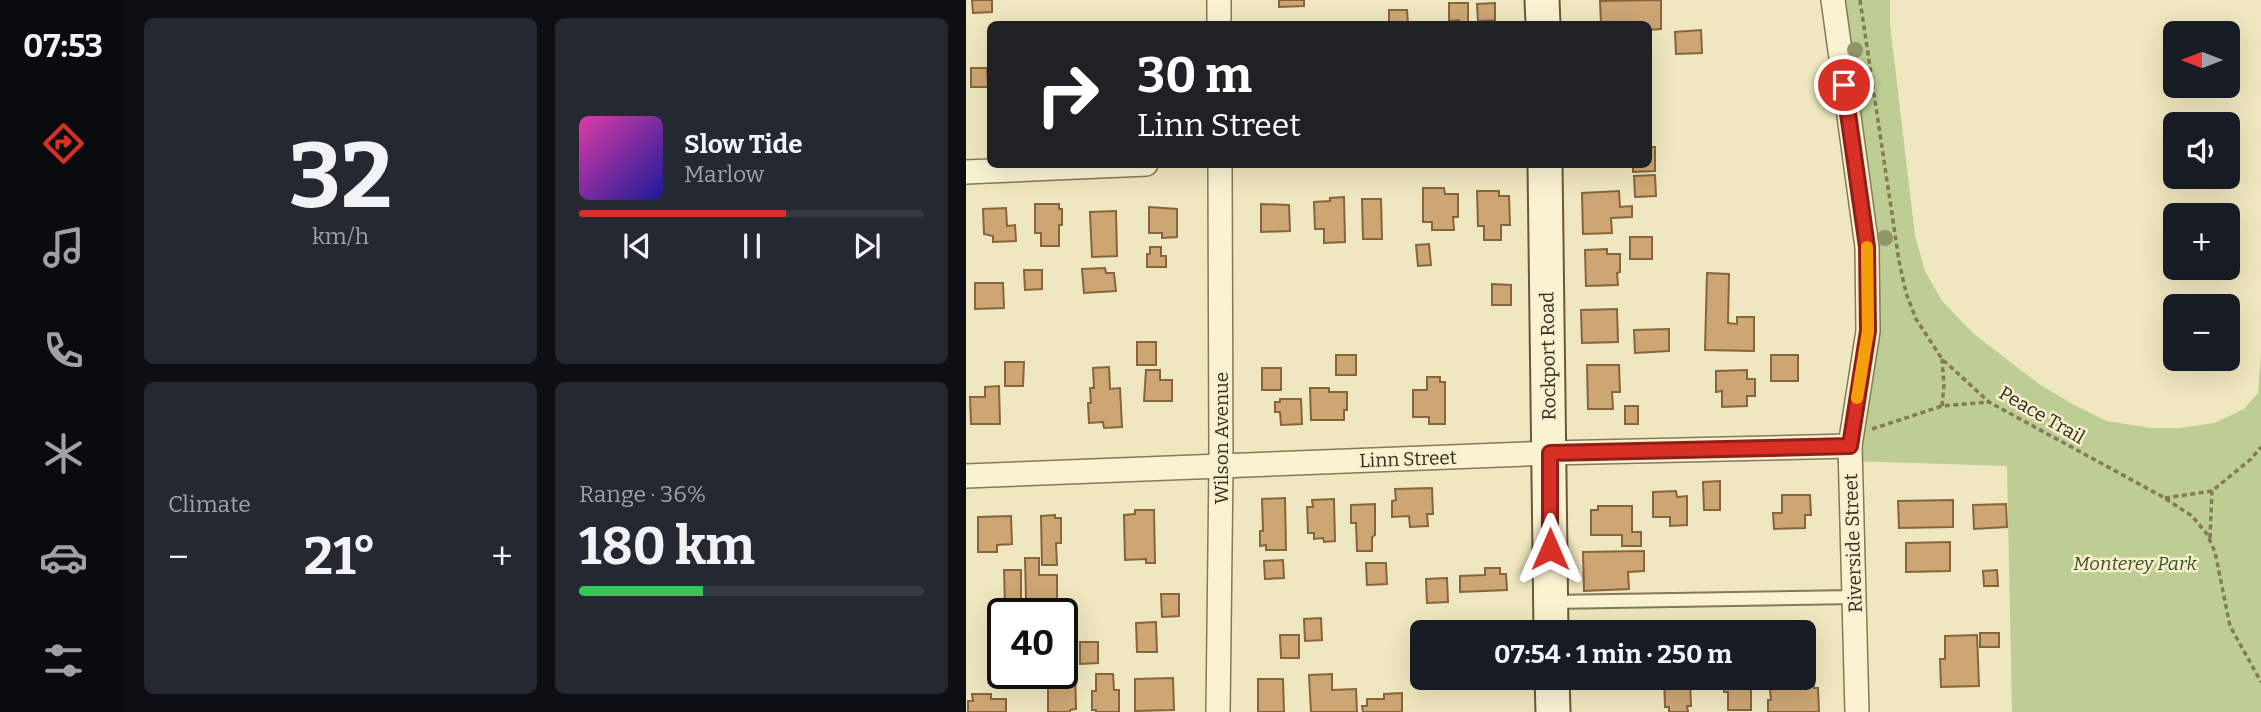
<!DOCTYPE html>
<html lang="en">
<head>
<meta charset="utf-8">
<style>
  :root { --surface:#171b24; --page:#242831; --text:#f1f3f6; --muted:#9ea1a6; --line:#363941; --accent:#d93025 }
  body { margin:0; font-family:Bitter,serif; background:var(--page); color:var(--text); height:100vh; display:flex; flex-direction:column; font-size:26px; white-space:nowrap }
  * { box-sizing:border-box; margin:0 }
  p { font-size:23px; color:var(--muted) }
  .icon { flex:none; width:38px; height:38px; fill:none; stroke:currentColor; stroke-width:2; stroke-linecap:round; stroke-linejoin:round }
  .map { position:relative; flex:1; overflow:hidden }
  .side { display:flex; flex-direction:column; gap:18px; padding:18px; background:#0d0f14; width:840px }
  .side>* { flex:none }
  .banner { position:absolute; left:21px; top:21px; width:665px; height:147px; border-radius:10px; box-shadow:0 7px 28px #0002; background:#202124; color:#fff; overflow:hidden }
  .needle { width:46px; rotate:270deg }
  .tools { position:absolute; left:1197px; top:21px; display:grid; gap:14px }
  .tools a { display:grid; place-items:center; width:77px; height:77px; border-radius:10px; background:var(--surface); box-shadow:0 7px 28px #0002; font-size:35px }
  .speed { position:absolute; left:21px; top:598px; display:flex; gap:14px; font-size:35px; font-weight:700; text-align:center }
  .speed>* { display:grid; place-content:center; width:91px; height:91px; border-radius:50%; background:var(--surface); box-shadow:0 7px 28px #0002; line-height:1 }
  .speed .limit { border:4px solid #111; border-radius:10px; background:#fff; color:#111 }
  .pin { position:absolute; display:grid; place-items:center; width:60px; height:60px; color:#fff; margin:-30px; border:4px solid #fff; border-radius:50%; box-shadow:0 2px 7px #0007 }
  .me { position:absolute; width:77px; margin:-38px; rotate:0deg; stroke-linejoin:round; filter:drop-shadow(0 0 5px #0008) }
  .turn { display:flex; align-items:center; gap:24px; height:147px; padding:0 35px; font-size:32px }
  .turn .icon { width:91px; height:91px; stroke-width:2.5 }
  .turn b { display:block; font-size:49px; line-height:60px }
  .big { font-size:52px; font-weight:700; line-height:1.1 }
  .side .widget { flex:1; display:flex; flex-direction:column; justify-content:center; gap:10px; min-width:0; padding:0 24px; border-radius:10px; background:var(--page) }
  .side .dial { align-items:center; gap:0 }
  .dial b { font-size:91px; line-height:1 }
  .song { display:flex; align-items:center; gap:21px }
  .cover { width:84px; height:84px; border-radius:10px; background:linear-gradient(135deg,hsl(320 70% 55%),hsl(240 70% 35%)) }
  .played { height:7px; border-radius:4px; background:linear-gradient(90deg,var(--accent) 60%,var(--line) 60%) }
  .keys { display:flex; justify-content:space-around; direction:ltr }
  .heat { display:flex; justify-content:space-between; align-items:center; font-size:38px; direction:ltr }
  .charge { height:10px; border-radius:5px; background:linear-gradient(90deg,#34c759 36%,var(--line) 0) }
  .side .tiles { flex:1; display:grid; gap:18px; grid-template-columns:repeat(2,1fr) }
  .trip { position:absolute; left:444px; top:620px; width:406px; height:70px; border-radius:10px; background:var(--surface); box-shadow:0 7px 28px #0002; font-weight:700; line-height:70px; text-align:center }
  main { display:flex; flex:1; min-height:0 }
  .tabs { display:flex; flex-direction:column; width:126px; justify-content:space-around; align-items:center; background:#090b0e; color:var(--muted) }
  .tabs .icon { width:49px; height:49px }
  .tabs .on { color:var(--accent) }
  .tabs b { font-size:32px; color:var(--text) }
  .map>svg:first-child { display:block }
  .green { fill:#bdcd93 }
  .building { fill:#cea674; stroke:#87653c; stroke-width:2 }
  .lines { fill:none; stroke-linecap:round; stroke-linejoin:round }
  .lane-casing { stroke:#877857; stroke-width:16 }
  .street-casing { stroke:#877857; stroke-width:26 }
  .secondary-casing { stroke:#69593a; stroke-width:37 }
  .path { stroke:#877857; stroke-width:3.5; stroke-dasharray:5 3.5; stroke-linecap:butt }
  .lane { stroke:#f9f3d2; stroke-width:12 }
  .street { stroke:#f9f3d2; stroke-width:23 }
  .secondary { stroke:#f9f3d2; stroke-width:33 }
  .tree { fill:#8f9669 }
  .route-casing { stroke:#8d1f18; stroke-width:18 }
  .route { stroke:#d93025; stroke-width:12 }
  .slow { stroke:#f59e0b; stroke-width:12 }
  .labels { text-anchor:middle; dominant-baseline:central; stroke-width:5; stroke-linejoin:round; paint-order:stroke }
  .street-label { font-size:19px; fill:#372d1c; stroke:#f6f0cf }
  .park-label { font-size:19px; font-style:italic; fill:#405322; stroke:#f6f0cf }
</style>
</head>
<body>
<main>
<nav class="tabs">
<b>07:53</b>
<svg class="icon on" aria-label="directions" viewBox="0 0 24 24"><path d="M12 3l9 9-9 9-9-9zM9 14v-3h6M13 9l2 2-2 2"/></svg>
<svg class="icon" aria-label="music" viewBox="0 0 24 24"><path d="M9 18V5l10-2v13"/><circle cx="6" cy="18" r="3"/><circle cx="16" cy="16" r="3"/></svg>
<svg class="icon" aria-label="phone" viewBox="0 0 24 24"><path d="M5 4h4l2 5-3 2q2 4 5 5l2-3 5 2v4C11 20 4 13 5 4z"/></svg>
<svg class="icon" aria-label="climate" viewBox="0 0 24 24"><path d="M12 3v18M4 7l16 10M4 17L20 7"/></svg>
<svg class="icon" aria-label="car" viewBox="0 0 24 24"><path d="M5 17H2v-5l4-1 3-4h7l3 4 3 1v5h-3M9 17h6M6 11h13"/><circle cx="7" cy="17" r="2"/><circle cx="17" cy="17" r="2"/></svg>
<svg class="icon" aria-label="filters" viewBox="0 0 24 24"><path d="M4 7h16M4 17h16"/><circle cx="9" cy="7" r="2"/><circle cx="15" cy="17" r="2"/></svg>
</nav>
<section class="side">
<div class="tiles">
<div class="widget dial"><b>32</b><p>km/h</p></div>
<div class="widget">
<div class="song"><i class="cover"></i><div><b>Slow Tide</b><p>Marlow</p></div></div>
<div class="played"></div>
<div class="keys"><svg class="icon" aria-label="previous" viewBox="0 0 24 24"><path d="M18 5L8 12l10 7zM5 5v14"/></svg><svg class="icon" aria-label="pause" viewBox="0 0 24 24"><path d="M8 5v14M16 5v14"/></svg><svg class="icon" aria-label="next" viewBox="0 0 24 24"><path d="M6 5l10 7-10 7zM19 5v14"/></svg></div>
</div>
<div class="widget"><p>Climate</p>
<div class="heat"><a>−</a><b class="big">21°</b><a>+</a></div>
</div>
<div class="widget"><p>Range · 36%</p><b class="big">180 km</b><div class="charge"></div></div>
</div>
</section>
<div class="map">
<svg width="1295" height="712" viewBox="0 0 1295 712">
  <rect width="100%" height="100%" fill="#efe7bf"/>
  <polygon class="green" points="864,0 924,0 924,24 949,236 959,271 976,301 1008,334 1073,384 1108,405 1141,421 1185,428 1214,428 1248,423 1278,409 1292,393 1295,352 1295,712 1046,712 1041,466 885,461 894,253"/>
  <g class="building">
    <polygon points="6,0 26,0 26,12 7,13"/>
    <polygon points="313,0 338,0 338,6 313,7"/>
    <polygon points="695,0 695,29 682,30 682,24 635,24 634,1"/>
    <polygon points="483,3 502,3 502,24 493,24 493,20 483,21"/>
    <polygon points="529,3 529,20 512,21 511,4"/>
    <polygon points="423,10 441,10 442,24 423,24"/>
    <polygon points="735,30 736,53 710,54 709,32"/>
    <polygon points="5,68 21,68 22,87 5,87"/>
    <polygon points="682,147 689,147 689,171 667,172 667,164 682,164"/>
    <polygon points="689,175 690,196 669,197 668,176"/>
    <polygon points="457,188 478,188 479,194 492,194 492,217 487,217 488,230 466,230 466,222 457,222"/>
    <polygon points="511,191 533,191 533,196 543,196 544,225 535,225 535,240 518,240 518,226 512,226"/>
    <polygon points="653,191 654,207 666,206 666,217 645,218 646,233 617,234 616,193"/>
    <polygon points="378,197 379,242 358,243 358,229 349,229 348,202 364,201 364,198"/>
    <polygon points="396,199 415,199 416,239 397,239"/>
    <polygon points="69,204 93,204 93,209 96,209 96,225 93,225 93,246 75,246 75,233 69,233"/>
    <polygon points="295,204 323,205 324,231 295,232"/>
    <polygon points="183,207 211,209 211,237 196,238 196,233 183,233"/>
    <polygon points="40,208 41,226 49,225 50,241 27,242 27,236 18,234 17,209"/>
    <polygon points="150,211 151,256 126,257 124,212"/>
    <rect x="664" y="237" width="22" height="22"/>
    <polygon points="463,244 465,265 452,266 450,245"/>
    <polygon points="184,247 195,247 195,256 200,256 200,267 181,267 181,254 184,254"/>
    <polygon points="641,249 641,254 654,254 654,272 651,273 652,285 620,286 619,250"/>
    <polygon points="139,268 140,273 148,273 150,291 118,293 116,269"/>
    <polygon points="58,270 76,270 76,289 59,290"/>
    <polygon points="741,273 763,274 762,323 771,324 771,317 788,317 788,351 739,350"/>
    <polygon points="9,283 37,283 38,308 9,309"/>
    <polygon points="526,284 545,285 545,305 526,305"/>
    <polygon points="651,309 652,342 616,343 615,310"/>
    <polygon points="703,329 703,351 669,353 668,330"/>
    <rect x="171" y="342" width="19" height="23"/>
    <rect x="370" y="355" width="20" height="20"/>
    <rect x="805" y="355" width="27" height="26"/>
    <polygon points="39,362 58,362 57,386 39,386"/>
    <polygon points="621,365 653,365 654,392 646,392 647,409 622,409"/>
    <polygon points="143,367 144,389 154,388 156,427 138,428 137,422 123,423 122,403 125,403 124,388 128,388 127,368"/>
    <rect x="296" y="368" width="19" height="22"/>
    <polygon points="180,370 194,370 194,380 206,380 206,401 178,401"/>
    <polygon points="781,370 781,379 789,379 789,396 781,396 781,406 756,407 756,391 750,392 750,371"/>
    <polygon points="461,377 474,377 474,382 479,382 479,424 463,424 463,417 447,417 447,390 461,390"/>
    <polygon points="33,386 34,424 5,424 4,397 19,397 19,387"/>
    <polygon points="344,388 363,388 363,392 381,392 381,410 378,410 378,420 345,420"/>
    <polygon points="314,399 335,399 336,424 315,425 314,412 309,412 309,402 314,402"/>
    <rect x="659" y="406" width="13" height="18"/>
    <polygon points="754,481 754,510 738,510 737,482"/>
    <polygon points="466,488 467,514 461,514 462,526 444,527 443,516 426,517 426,501 430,500 429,489"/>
    <polygon points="710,491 711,497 721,496 721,525 704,526 704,517 687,517 687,492"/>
    <polygon points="816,495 844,495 845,515 839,515 839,528 808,529 807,513 816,513"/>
    <polygon points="319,498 320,550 300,550 300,545 294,546 294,531 297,531 296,499"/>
    <polygon points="368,499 369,541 358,542 357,538 348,539 348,533 342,533 341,507 347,507 346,500"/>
    <polygon points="987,500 987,527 933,528 932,501"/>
    <polygon points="409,504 409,535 406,537 406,551 391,551 390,523 385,523 385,505"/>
    <polygon points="1040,504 1041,527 1008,529 1007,505"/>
    <polygon points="632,506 666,506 666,532 675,532 675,546 656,546 656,535 625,535 625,510 632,510"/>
    <polygon points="169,510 188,510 189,563 180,563 180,559 159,560 158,515 169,514"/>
    <polygon points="89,515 89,518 95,518 95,543 90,543 91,565 76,565 75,516"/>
    <polygon points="45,516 46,544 31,545 31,552 12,552 12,517"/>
    <polygon points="984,542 984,571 940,572 940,543"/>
    <polygon points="678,551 678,571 662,572 663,589 618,591 617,552"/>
    <polygon points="59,558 73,558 73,575 91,575 91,601 60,601"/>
    <polygon points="317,560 318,578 299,579 298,561"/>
    <polygon points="400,563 420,563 421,584 401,585"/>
    <polygon points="519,568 534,568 534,574 540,574 541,590 494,592 494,576 519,575"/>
    <polygon points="38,570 55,570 55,606 39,606"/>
    <polygon points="1031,570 1032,586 1018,586 1017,571"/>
    <polygon points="481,578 482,602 461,603 460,579"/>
    <polygon points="195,594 213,594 213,616 196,617"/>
    <polygon points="355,618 356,640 339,641 338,619"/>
    <polygon points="190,622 191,652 171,652 170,623"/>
    <polygon points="749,623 763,623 762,632 748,632"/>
    <rect x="1014" y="633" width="19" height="14"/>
    <polygon points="314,635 333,635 333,658 315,658"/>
    <polygon points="1011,635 1013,686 975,687 974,659 979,659 979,636"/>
    <polygon points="114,642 132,642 132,663 114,664"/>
    <polygon points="96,667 109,667 110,709 104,710 104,712 82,712 82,674 96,674"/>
    <polygon points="838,673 847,673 848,688 852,688 853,712 802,712 802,700 805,700 804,689 820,689 819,677 838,677"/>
    <polygon points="130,674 147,674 148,690 153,690 153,712 130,712 130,710 126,710 126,691 130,691"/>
    <polygon points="366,674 366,690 390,689 391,712 345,712 343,675"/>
    <polygon points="698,677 724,679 725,706 721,706 722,712 703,712 703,707 699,707"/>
    <polygon points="752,677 785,677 785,710 762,710 762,692 758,692 758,685 753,685"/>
    <polygon points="207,678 208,710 169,711 169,679"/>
    <polygon points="292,679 317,679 318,712 292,712"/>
    <polygon points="436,693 436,712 397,712 396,706 401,706 401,699 418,699 418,694"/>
    <polygon points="6,694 25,694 25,699 40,699 40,712 2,712 2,701 7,701"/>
  </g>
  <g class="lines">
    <defs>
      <polyline id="lane" points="585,602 889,597"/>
      <g id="street">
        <polyline points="253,0 253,24"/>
        <polyline points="867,0 901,247 902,331 884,446 891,712"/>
        <polyline points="0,172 180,164"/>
        <polyline points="0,476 584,453 884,446"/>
        <polyline points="252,712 255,466 254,164"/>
      </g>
      <g id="secondary">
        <polyline points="576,0 577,24"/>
        <polyline points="579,164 585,632"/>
        <polyline points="586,677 587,712"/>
      </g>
    </defs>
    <use href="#lane" class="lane-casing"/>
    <use href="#street" class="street-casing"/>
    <use href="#secondary" class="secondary-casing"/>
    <g class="path">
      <polyline points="894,0 933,261 940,293 950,319 976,359 1023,402 1197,497 1226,516 1241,534 1249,552 1264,626 1295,682"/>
      <polyline points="976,406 978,385 976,359"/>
      <polyline points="906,429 976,406 1023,402"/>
      <polyline points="1199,498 1246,491 1285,459 1295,447"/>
      <polyline points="1244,538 1246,491"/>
    </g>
    <use href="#lane" class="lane"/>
    <use href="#street" class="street"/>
    <use href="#secondary" class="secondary"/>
  </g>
  <g class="tree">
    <circle cx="889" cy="50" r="8"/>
    <circle cx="919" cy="238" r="8"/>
  </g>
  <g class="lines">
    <defs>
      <polyline id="route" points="584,549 584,453 884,446 902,331 901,247 878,85"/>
    </defs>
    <use href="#route" class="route-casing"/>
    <use href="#route" class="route"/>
    <polyline class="slow" points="891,398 902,331 901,247"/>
  </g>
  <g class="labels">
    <g class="street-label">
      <text transform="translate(582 356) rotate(-91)">Rockport Road</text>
      <text transform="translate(1076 415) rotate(30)">Peace Trail</text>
      <text transform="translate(255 438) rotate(-90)">Wilson Avenue</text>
      <text transform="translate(442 459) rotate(-2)">Linn Street</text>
      <text transform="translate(887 543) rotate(-92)">Riverside Street</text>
    </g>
    <g class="park-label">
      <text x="1169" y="563">Monterey Park</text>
    </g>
  </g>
</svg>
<div class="tools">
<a><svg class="needle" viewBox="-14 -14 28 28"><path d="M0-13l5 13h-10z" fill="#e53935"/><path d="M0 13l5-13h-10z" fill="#9ea1a6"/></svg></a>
<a><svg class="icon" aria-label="sound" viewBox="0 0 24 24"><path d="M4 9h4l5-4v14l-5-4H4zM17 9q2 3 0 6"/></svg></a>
<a>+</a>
<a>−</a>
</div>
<div class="speed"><div class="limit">40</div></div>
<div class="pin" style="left:878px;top:85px;background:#d93025"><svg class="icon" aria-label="arrive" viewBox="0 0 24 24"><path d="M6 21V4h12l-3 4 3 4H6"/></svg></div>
<svg class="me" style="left:584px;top:549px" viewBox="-20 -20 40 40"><path d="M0-17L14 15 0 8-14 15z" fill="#d93025" stroke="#fff" stroke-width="4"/></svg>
<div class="trip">07:54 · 1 min · 250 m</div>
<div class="banner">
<div class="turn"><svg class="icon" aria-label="right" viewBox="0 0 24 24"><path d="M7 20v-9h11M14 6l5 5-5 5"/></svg><div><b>30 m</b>Linn Street</div></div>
</div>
</div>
</main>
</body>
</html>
